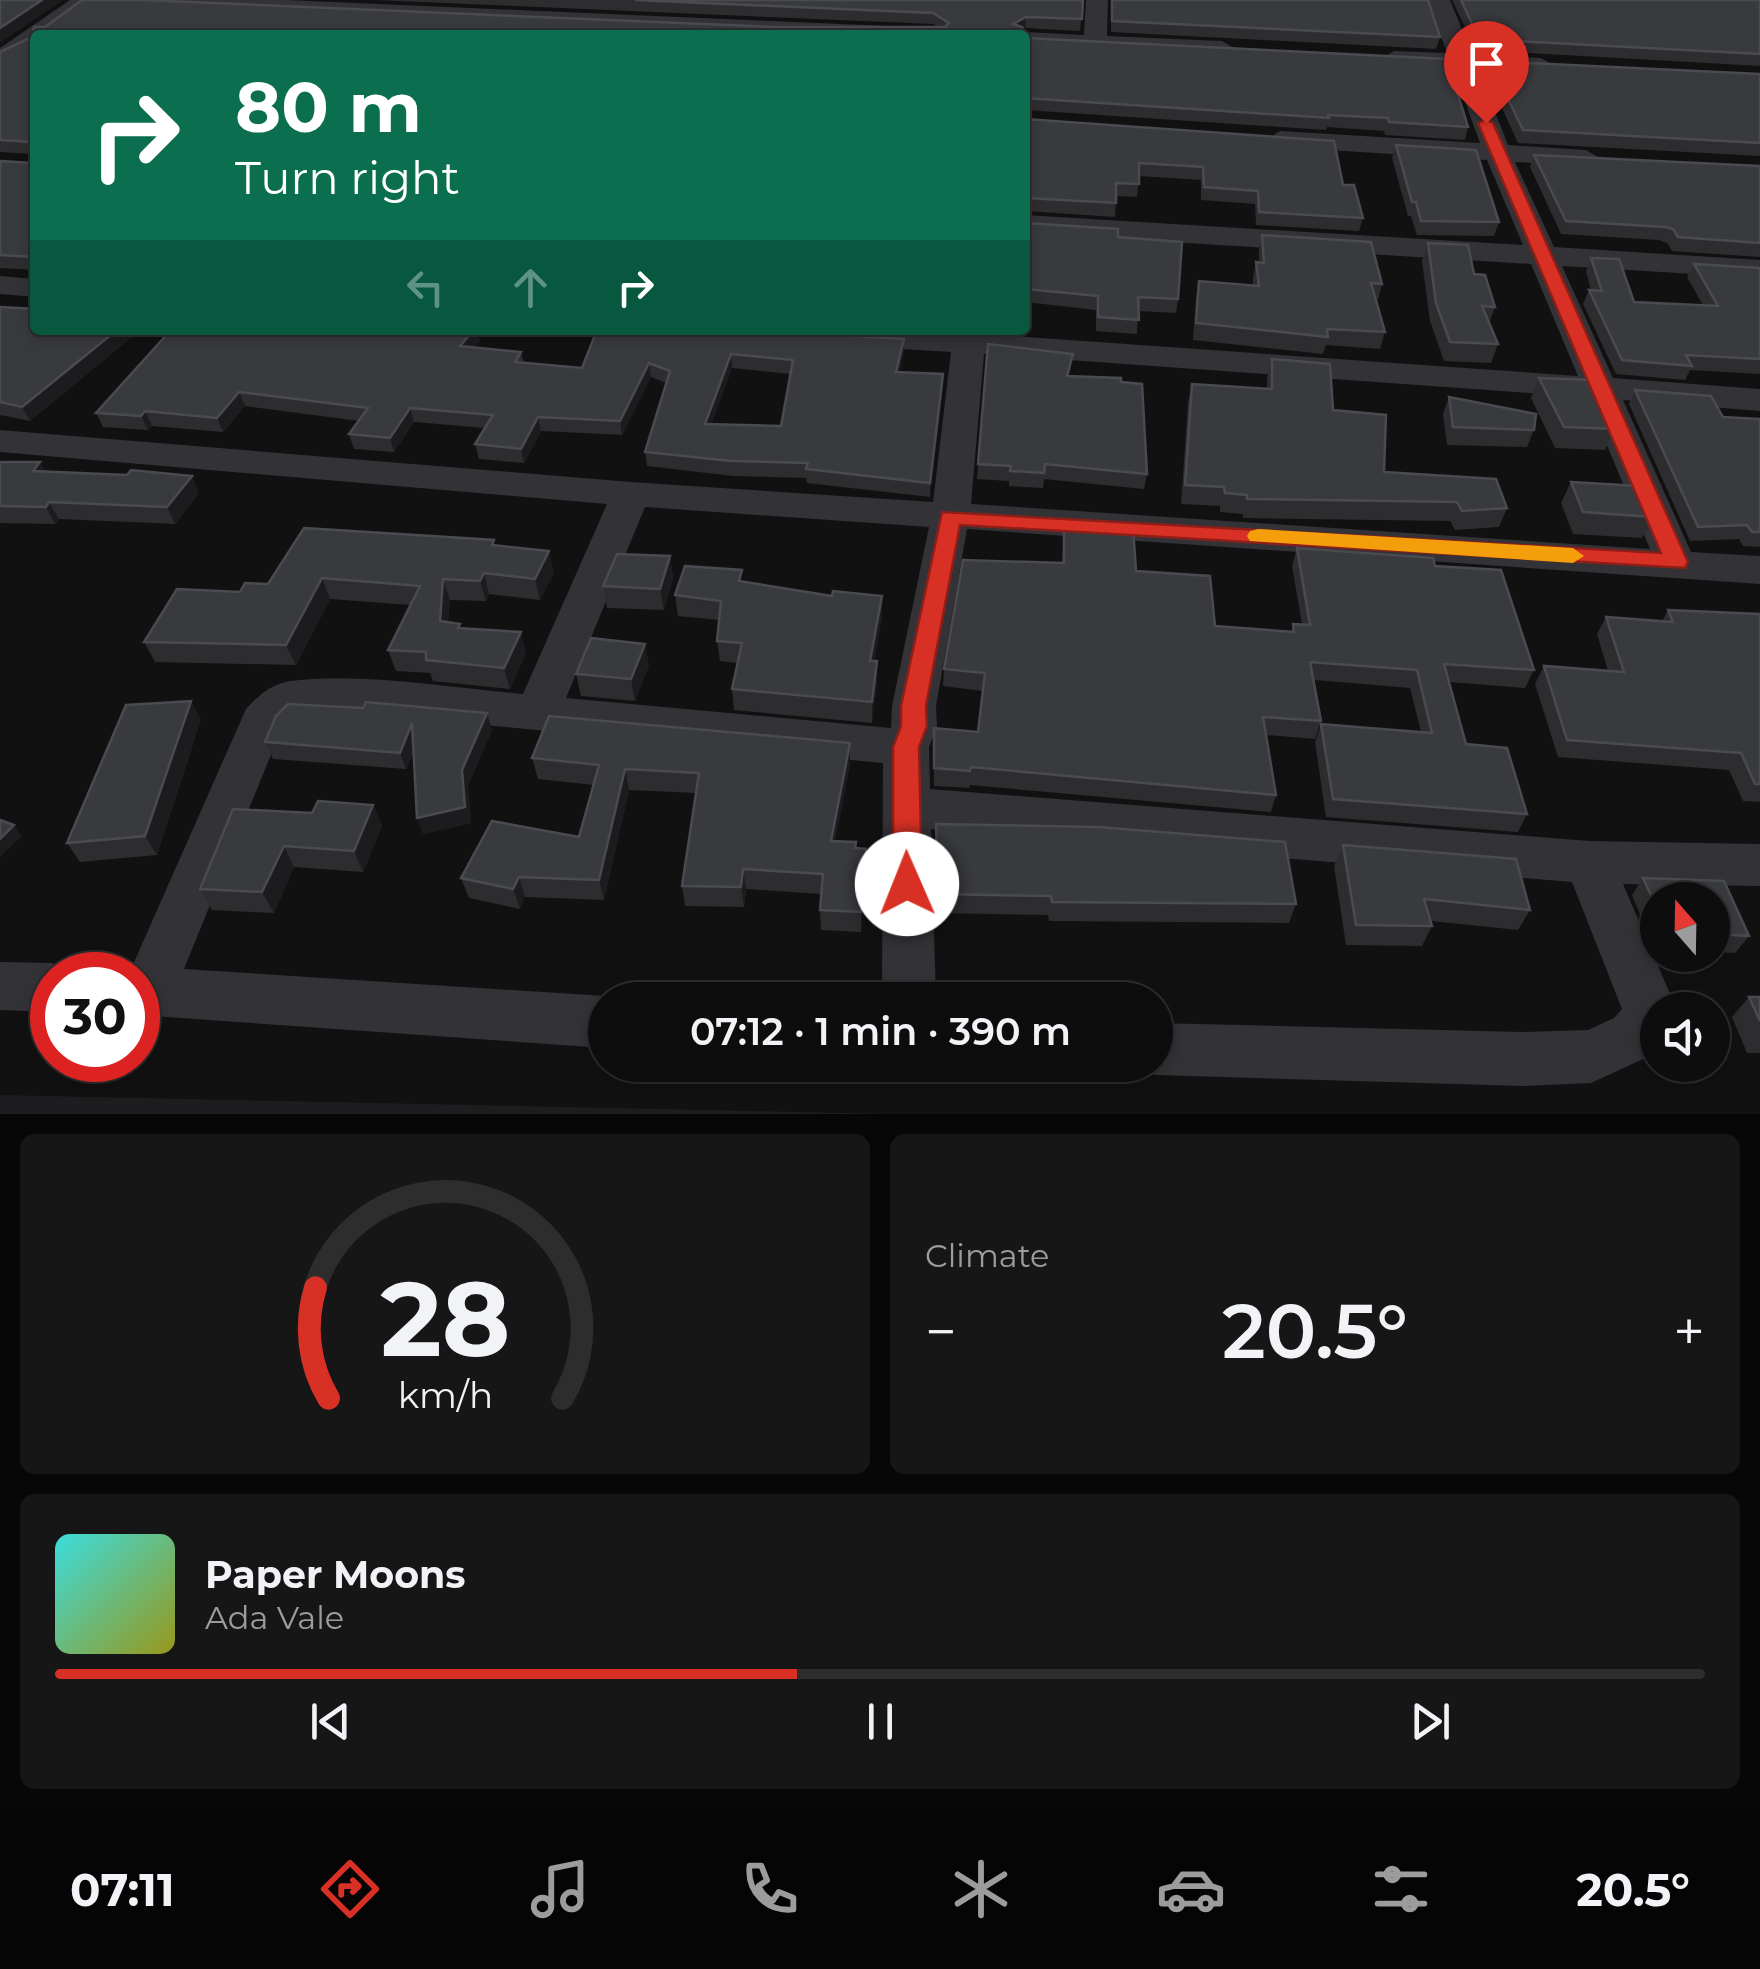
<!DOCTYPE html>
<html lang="en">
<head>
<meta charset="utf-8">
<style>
  :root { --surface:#0d0d0e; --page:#161617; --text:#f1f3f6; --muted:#9a9c9e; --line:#2d2d2e; --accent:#d93025 }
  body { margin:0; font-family:Montserrat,sans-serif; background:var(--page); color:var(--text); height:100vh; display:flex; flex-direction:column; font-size:38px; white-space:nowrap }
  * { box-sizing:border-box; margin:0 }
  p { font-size:32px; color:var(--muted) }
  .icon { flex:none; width:55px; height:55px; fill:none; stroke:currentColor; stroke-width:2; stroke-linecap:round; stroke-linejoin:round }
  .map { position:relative; height:1114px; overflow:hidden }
  .details { display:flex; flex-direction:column; gap:20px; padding:20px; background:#070708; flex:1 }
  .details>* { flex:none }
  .guide { position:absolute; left:30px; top:30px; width:1000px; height:305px; border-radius:10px; box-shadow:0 5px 15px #0003,0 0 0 2px var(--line); background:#0b6e4f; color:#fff; overflow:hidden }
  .needle { width:65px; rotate:340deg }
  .buttons { position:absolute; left:1640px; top:882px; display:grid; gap:20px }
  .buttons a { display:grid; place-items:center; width:90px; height:90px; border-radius:50%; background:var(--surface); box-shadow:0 5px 15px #0003,0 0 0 2px var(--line); font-size:50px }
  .speed { position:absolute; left:30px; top:952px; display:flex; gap:20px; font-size:50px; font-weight:700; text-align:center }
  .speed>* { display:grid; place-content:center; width:130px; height:130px; border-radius:50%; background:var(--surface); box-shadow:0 5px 15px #0003,0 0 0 2px var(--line); line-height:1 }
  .speed .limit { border:15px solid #d22; background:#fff; color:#111 }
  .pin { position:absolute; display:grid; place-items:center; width:85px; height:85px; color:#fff; margin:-102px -42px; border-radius:50% 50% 50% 0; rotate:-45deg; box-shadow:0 0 10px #0007 }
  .pin .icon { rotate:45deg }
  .me { position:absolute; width:110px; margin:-55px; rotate:359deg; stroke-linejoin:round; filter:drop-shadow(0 0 8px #0008) }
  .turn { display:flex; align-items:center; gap:35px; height:210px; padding:0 40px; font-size:45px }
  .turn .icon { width:130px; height:130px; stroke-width:2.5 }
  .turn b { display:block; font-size:70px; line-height:85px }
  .lanes { display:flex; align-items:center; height:95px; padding:0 40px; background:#0003; justify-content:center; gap:50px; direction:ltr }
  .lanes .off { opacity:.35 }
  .big { font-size:75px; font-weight:600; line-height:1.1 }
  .details .card { flex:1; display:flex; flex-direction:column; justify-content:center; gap:15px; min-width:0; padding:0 35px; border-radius:15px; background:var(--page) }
  .details .dial { align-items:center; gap:0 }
  .dial svg { height:260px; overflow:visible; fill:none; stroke:var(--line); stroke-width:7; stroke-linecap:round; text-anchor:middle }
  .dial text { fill:var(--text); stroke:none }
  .song { display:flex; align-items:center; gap:30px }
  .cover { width:120px; height:120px; border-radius:15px; background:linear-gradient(135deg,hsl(180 70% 55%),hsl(60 70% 35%)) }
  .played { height:10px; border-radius:5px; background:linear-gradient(90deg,var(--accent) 45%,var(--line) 45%) }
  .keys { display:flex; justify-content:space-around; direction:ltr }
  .heat { display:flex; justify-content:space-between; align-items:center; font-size:55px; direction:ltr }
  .details .tiles { flex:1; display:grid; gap:20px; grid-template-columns:1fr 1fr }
  .card:last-child { grid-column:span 2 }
  .trip { position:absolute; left:588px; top:982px; width:585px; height:100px; border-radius:50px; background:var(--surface); box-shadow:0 5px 15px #0003,0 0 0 2px var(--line); font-weight:600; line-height:100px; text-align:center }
  .tab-bar { display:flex; height:160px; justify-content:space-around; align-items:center; background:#050506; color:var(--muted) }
  .tab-bar .icon { width:70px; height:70px }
  .tab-bar .on { color:var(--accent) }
  .tab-bar b { font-size:45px; color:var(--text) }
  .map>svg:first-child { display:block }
  .built { fill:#1d1d1f }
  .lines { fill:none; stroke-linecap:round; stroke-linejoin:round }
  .minor { fill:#323237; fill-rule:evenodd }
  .wall { fill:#2d2d30; fill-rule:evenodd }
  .shaded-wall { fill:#1c1c1e }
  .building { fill:#393a3e; stroke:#4a4b51; stroke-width:2.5; fill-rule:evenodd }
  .route { fill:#d93025; stroke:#8d1f18; stroke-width:2.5 }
  .slow { fill:#f59e0b }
</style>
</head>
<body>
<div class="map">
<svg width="1760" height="1114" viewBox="0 0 1760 1114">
  <rect width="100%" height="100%" fill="#111112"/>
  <polygon class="built" points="0,1095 894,1114 0,1114"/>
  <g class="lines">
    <g class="minor">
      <polygon points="70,0 96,0 50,35 35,35 35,46 0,66 0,48"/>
      <polygon points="121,0 287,0 933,28 945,35 774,35 132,7"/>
      <polygon points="1086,0 1108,0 1107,36 1222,41 1234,48 1222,55 1025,46 1025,35 1016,35 1025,32 1084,35"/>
      <path d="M1428 0H1450L1472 54 1541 58 1553 65 1541 72 1478 69 1508 145 1586 150 1600 158 1586 166 1515 162 1554 247 1760 260V278L1562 266 1613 378 1760 389V411L1623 400 1691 552 1760 556V584L967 529 936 706 937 726 929 747 930 789 1589 841 1760 844V886L1623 884 1677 1010H1658V1050L1654 1054 1591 1083 1523 1086 1155 1075 1134 1065H1155V1023L1523 1032 1588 1030 1614 1018 1622 1009 1572 882 931 829 936 1000H882L883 763 379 715H296L281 730 184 969 605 996 614 1000H605V1048L138 1015V975H118L131 969 246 709C259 695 271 684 291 681 361 672 452 688 523 694L607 504 0 452V430L631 482 933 502 951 352 755 340 743 337 739 330H986V334L1578 376 1531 264 1025 233V215L1523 245 1487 160 1280 147 1267 139 1280 131 1480 143 1453 68 1394 65 1382 58 1394 51 1447 53ZM984 354 1587 397 1650 549 971 504ZM645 507 929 527 892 706 891 728 566 698Z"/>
      <polygon points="0,276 35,279 35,297 0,294"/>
      <polygon points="0,962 52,963 73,975 52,975 52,1012 0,1010"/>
    </g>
  </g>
  <g class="wall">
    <polygon points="82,0 143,0 773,27 938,27 933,24 374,0 1083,0 1080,31 1025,28 1023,30 1025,35 35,35 35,270 0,268 0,161 32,163 32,154 0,152 0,52 32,37 34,27 45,27"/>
    <polygon points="1111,0 1428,0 1440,37 1436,49 1111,32"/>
    <polygon points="1452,0 1760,0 1760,66 1476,50"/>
    <polygon points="1025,36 1026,38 1468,127 1465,140 1385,135 1384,131 1327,127 1326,130 1025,110"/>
    <polygon points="1490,61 1760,74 1760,156 1518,143 1486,73"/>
    <polygon points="1025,119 1343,185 1363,218 1359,231 1256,225 1255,204 1201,200 1201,180 1139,176 1137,197 1116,196 1115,217 1025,211"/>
    <polygon points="1396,145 1499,222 1494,236 1417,235 1411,216 1408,216 1392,158"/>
    <polygon points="1534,155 1760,166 1760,257 1672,251 1667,243 1659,240 1561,234 1530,167"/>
    <polygon points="1026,223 1118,237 1178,299 1176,313 1138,311 1137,334 1096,331 1096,310 1025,302"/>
    <polygon points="1262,235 1382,284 1378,300 1376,300 1385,332 1380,349 1326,345 1323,354 1193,340 1196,297 1199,281 1253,285 1253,278 1256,262 1259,262 1259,251"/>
    <polygon points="1428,243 1474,274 1495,307 1489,323 1498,344 1491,363 1444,361 1430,321 1422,261"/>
    <polygon points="1591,258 1634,302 1703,305 1687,277 1694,264 1760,268 1760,374 1690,370 1685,380 1616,374 1583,304 1589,290 1591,290 1586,271"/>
    <polygon points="0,307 35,330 139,331 30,421 0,415"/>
    <path d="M171 330H477L480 341 475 347 521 352 524 363 582 368 904 339V353L899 372 943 374 930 497 807 483 806 478 733 476 647 466 645 452 666 383 651 377 622 435 541 431 524 463 479 459 475 444 485 428 414 422 394 452 354 449 349 434 359 421 245 406 223 432 152 426 148 430 103 427 96 413ZM732 368 790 374 781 426 711 424Z"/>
    <polygon points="989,330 1023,330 1022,333"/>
    <polygon points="988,344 1073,354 1069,376 1147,474 1144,489 1044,479 1043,488 1009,486 1009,481 977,479"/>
    <polygon points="1272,359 1333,410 1384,472 1507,508 1499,527 1455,530 1450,521 1243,518 1243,514 1220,512 1220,506 1181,504 1188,402 1192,384 1267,388 1267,378"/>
    <polygon points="1539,378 1615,429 1605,450 1555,448 1531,398"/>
    <polygon points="1635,390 1723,417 1760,419 1760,547 1743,546 1739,539 1690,541 1629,404"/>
    <polygon points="1449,397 1534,430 1527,447 1447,445 1443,414"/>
    <polygon points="0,462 45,471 199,493 175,524 59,519 55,524 0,523"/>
    <polygon points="1571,482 1653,517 1642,538 1573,534 1561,503"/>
    <polygon points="1064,524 1215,626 1291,632 1293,624 1302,624 1292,566 1297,548 1435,566 1534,670 1525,688 1449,682 1466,744 1527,814 1518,832 1326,817 1315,742 1321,724 1421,732 1410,688 1314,680 1321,721 1315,739 1266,735 1276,795 1271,812 970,785 969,788 934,786 934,728 978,732 983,691 943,686 944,669 1062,563"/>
    <polygon points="495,545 554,572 540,600 489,594 486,601 450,600 448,622 526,653 510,689 433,681 430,673 396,671 388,650 411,605 330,599 296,665 155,662 144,642 240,592 268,584"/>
    <polygon points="670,556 673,578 664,610 607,608 603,586"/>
    <polygon points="743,582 882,616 874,661 877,661 877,682 872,723 734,710 732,689 738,663 720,661 717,641 719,620 678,616 675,595"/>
    <polygon points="1668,610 1760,614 1760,802 1743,801 1729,770 1558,757 1535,684 1544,666 1608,671 1597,634 1606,617 1662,621"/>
    <polygon points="649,665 635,701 581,696 576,674"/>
    <polygon points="201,719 157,855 80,862 67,843"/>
    <polygon points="492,730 468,786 471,823 423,834 414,751 406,769 273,759 265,742"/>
    <polygon points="850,743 850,764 835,841 856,848 866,849 866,869 861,932 821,930 820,910 821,894 746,889 744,907 685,906 682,886 696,793 629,790 604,900 525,897 520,909 469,898 461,878 579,837 594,785 538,779 532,758"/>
    <polygon points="373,805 382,826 363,872 294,867 274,913 212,910 200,889 312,813"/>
    <polygon points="936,824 1296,904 1289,923 1049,921 1048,915 937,913"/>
    <polygon points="1343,845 1530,910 1518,930 1431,921 1432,926 1422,946 1346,945 1334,866"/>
    <polygon points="1643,878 1724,881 1749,936 1735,953 1712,952 1712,900 1658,900 1658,949 1655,949 1632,895"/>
    <polygon points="1749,997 1760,997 1760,1053 1747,1053 1732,1017"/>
  </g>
  <g class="shaded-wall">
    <polygon points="42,0 63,0 0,43 0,28"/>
    <polygon points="1026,17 1025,28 1012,35 1013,24"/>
    <polygon points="117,330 139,331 30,421 22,407"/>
    <polygon points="474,330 477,330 480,341 464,360 460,346"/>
    <polygon points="904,339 904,353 896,386 896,372"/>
    <polygon points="731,354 732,368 706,438 705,424"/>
    <polygon points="649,363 651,377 622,435 620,421"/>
    <polygon points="943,374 943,388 930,497 930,483"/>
    <polygon points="239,392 245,406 223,432 217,418"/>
    <polygon points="410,408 414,422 394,452 390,438"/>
    <polygon points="145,411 152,426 148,430 141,416"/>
    <polygon points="538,417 541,431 524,463 521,449"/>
    <polygon points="40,462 49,478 33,471"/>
    <polygon points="192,476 199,493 175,524 167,507"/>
    <polygon points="49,502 59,519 55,524 46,507"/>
    <polygon points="549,551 554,572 540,600 535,579"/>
    <polygon points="670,556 673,578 664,610 660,589"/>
    <polygon points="484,573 489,594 486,601 480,581"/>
    <polygon points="322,578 330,599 296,665 286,645"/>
    <polygon points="443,579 450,600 446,642 440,621"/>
    <polygon points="882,596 882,616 870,681 870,661"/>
    <polygon points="521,632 526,653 510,689 504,668"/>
    <polygon points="645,644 649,665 635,701 631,679"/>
    <polygon points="877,661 877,682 872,723 872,702"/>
    <polygon points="191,701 201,719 157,855 145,836"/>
    <polygon points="487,713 492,730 468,786 471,823 423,834 417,818"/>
    <polygon points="412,723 418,740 406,769 400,753"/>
    <polygon points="850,743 850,764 831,861 831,841"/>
    <polygon points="625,769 629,790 604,900 599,880"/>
    <polygon points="373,805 382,826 363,872 354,851"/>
    <polygon points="14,825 22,836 0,857 0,839"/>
    <polygon points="284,846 294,867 274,913 262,892"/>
    <polygon points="866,849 866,869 861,932 861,912"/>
    <polygon points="743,869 746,889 744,907 741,887"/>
    <polygon points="519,877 525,897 520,909 513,889"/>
  </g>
  <g class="building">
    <polygon points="0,0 42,0 0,28"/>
    <polygon points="82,0 143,0 773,27 945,27 949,23 933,13 635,0 1083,0 1082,19 1026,17 1013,24 1022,27 1025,35 35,35 35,257 0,255 0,161 32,163 32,142 0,140 0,52 32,37 34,27 45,27"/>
    <polygon points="1112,0 1428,0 1440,37 1112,21"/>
    <polygon points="1461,0 1760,0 1760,54 1479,39"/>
    <polygon points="1025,36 1026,38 1447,59 1468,127 1389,122 1388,118 1328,115 1329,118 1025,98"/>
    <polygon points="1490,61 1760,74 1760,143 1523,130"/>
    <polygon points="1025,119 1334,141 1343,185 1354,185 1363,218 1259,212 1258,191 1204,187 1203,167 1139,163 1139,184 1116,183 1116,203 1026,198 1025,199"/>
    <polygon points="1396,145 1476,150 1499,222 1421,221 1416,202 1412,202"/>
    <polygon points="1534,155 1760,166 1760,243 1678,237 1673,229 1665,227 1566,221"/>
    <polygon points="1025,218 1026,223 1118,229 1118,237 1182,242 1178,299 1138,297 1139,320 1098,317 1098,296 1026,289 1025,297"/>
    <polygon points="1262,235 1371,242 1382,284 1371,283 1385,332 1327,329 1328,337 1196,323 1199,281 1259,286 1256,262 1264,263"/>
    <polygon points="1428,243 1468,245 1474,274 1485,275 1495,307 1482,306 1498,344 1450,342 1436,303"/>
    <polygon points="1591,258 1619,259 1634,302 1718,306 1694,264 1760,268 1760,359 1686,355 1692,366 1622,360 1589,290 1602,291"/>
    <polygon points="0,307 35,309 35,330 117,330 22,407 0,402"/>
    <path d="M171 330H474L460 346 521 352 515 362 582 368 597 330H758L904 339 896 372 943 374 930 483 806 469 808 463 731 461 645 452 670 371 649 363 620 421 538 417 521 449 475 444 493 415 410 408 390 438 349 434 368 408 239 392 217 418 145 411 141 416 96 413ZM731 354 793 360 781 426 705 424Z"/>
    <polygon points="988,344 1073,354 1067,376 1121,378 1121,382 1142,384 1147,474 1045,464 1044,473 1010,471 1011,466 978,464"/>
    <polygon points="1272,359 1330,364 1333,410 1386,415 1384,472 1496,479 1507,508 1462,511 1457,502 1247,499 1247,495 1225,493 1224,487 1185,485 1192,384 1272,389"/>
    <polygon points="1539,378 1594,380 1615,429 1564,427"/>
    <polygon points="1635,390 1711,396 1723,417 1760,419 1760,532 1752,532 1747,525 1698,527"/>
    <polygon points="1449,397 1536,414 1534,430 1453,427"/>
    <polygon points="0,462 40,462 33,471 127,475 131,470 192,476 167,507 49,502 46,507 0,506"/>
    <polygon points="1571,482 1639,486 1653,517 1583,512"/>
    <polygon points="1064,524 1133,528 1136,571 1210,576 1215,626 1294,632 1293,624 1310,625 1297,548 1433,558 1435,566 1501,570 1534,670 1444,664 1466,744 1507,748 1527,814 1333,799 1321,724 1432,733 1417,670 1310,662 1321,721 1263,717 1276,795 971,767 970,771 934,768 934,728 978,732 985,673 944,669 963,560 1064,563"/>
    <polygon points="304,528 494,540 492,545 549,551 535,579 484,573 480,581 443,579 440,621 460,624 458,628 521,632 504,668 426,660 426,652 388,650 420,586 322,578 286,645 144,642 177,589 240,592 245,583 268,584"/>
    <polygon points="617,554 670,556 660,589 603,586"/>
    <polygon points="685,566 742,570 739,581 832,596 833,591 882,596 870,661 877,661 872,702 732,689 742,643 717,641 721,601 675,595"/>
    <polygon points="1668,610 1760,614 1760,784 1755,784 1741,753 1567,740 1544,666 1624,672 1606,617 1673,622"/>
    <polygon points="591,638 645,644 631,679 576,674"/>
    <polygon points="191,701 145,836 67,843 126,705"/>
    <polygon points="366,702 487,713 462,770 465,807 417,818 412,723 400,753 265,742 276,716 288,704 363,708"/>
    <polygon points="549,716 850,743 831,841 856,842 855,848 866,849 861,912 820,910 823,874 743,869 741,887 682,886 699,773 625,769 599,880 519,877 513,889 461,878 492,821 579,837 599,765 532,758"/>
    <polygon points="318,801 373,805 354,851 284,846 262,892 200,889 233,809 312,813"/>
    <polygon points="0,820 14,825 0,839"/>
    <polygon points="936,824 1098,827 1285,842 1296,904 1052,902 1051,896 938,894"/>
    <polygon points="1343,845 1516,859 1530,910 1424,899 1432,926 1356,925"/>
    <polygon points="1643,878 1724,881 1749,936 1712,934 1712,900 1658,900 1658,910"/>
    <polygon points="1749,997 1760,997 1760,1021"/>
  </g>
  <polygon class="route" points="1486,119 1493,123 1688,562 1685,568 960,525 926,706 927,726 919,747 922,884 917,893 907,897 897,893 893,884 893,747 901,726 901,706 942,512 1661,553 1478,123"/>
  <polygon class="slow" points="1258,529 1573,548 1584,556 1573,563 1250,541 1247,536 1250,531"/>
</svg>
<div class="buttons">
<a><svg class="needle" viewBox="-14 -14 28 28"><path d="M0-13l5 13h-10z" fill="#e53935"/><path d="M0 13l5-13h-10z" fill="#9a9c9e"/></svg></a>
<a><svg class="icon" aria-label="sound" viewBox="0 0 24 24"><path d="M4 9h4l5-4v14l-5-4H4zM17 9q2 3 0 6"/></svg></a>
</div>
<div class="speed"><div class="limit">30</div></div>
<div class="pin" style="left:1486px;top:123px;background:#d93025"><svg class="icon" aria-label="arrive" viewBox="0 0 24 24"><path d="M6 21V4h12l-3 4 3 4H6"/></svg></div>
<svg class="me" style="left:907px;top:884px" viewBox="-20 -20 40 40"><circle r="19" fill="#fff"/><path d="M0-13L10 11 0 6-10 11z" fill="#d93025"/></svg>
<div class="trip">07:12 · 1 min · 390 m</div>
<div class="guide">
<div class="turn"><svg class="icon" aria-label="right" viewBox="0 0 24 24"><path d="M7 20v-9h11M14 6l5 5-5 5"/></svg><div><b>80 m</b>Turn right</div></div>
<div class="lanes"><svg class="icon off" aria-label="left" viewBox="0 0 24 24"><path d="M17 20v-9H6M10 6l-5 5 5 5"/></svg><svg class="icon off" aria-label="ahead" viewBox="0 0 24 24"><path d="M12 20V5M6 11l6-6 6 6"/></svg><svg class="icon" aria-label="right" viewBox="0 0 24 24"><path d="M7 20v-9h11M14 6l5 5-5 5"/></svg></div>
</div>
</div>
<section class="details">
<div class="tiles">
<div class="card dial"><svg viewBox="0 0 100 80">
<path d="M14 69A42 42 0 1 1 86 69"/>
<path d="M14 69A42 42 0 0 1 10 35" stroke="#d93025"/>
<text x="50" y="56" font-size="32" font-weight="700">28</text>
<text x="50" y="72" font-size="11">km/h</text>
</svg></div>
<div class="card"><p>Climate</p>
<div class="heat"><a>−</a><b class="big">20.5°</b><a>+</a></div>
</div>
<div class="card">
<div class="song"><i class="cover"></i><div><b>Paper Moons</b><p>Ada Vale</p></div></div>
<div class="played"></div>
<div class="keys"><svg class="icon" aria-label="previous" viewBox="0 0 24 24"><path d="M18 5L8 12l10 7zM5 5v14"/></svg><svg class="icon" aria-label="pause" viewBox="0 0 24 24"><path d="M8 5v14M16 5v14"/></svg><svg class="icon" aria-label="next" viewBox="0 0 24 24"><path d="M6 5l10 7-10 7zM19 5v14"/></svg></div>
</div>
</div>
</section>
<nav class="tab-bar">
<b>07:11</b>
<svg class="icon on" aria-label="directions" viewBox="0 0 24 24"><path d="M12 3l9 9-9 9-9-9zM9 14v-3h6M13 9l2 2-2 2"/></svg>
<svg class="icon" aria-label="music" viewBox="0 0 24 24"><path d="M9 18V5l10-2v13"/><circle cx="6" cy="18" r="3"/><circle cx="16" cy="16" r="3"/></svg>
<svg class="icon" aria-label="phone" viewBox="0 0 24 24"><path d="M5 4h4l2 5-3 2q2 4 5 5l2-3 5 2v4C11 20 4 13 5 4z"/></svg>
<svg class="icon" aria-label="climate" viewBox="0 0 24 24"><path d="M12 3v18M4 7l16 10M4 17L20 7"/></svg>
<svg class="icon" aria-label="car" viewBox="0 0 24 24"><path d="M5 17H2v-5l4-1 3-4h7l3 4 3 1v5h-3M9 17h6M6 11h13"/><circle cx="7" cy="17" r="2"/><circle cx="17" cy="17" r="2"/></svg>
<svg class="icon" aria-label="filters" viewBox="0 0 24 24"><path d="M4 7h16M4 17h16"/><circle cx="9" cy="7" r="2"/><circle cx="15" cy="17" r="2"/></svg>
<b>20.5°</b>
</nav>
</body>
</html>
